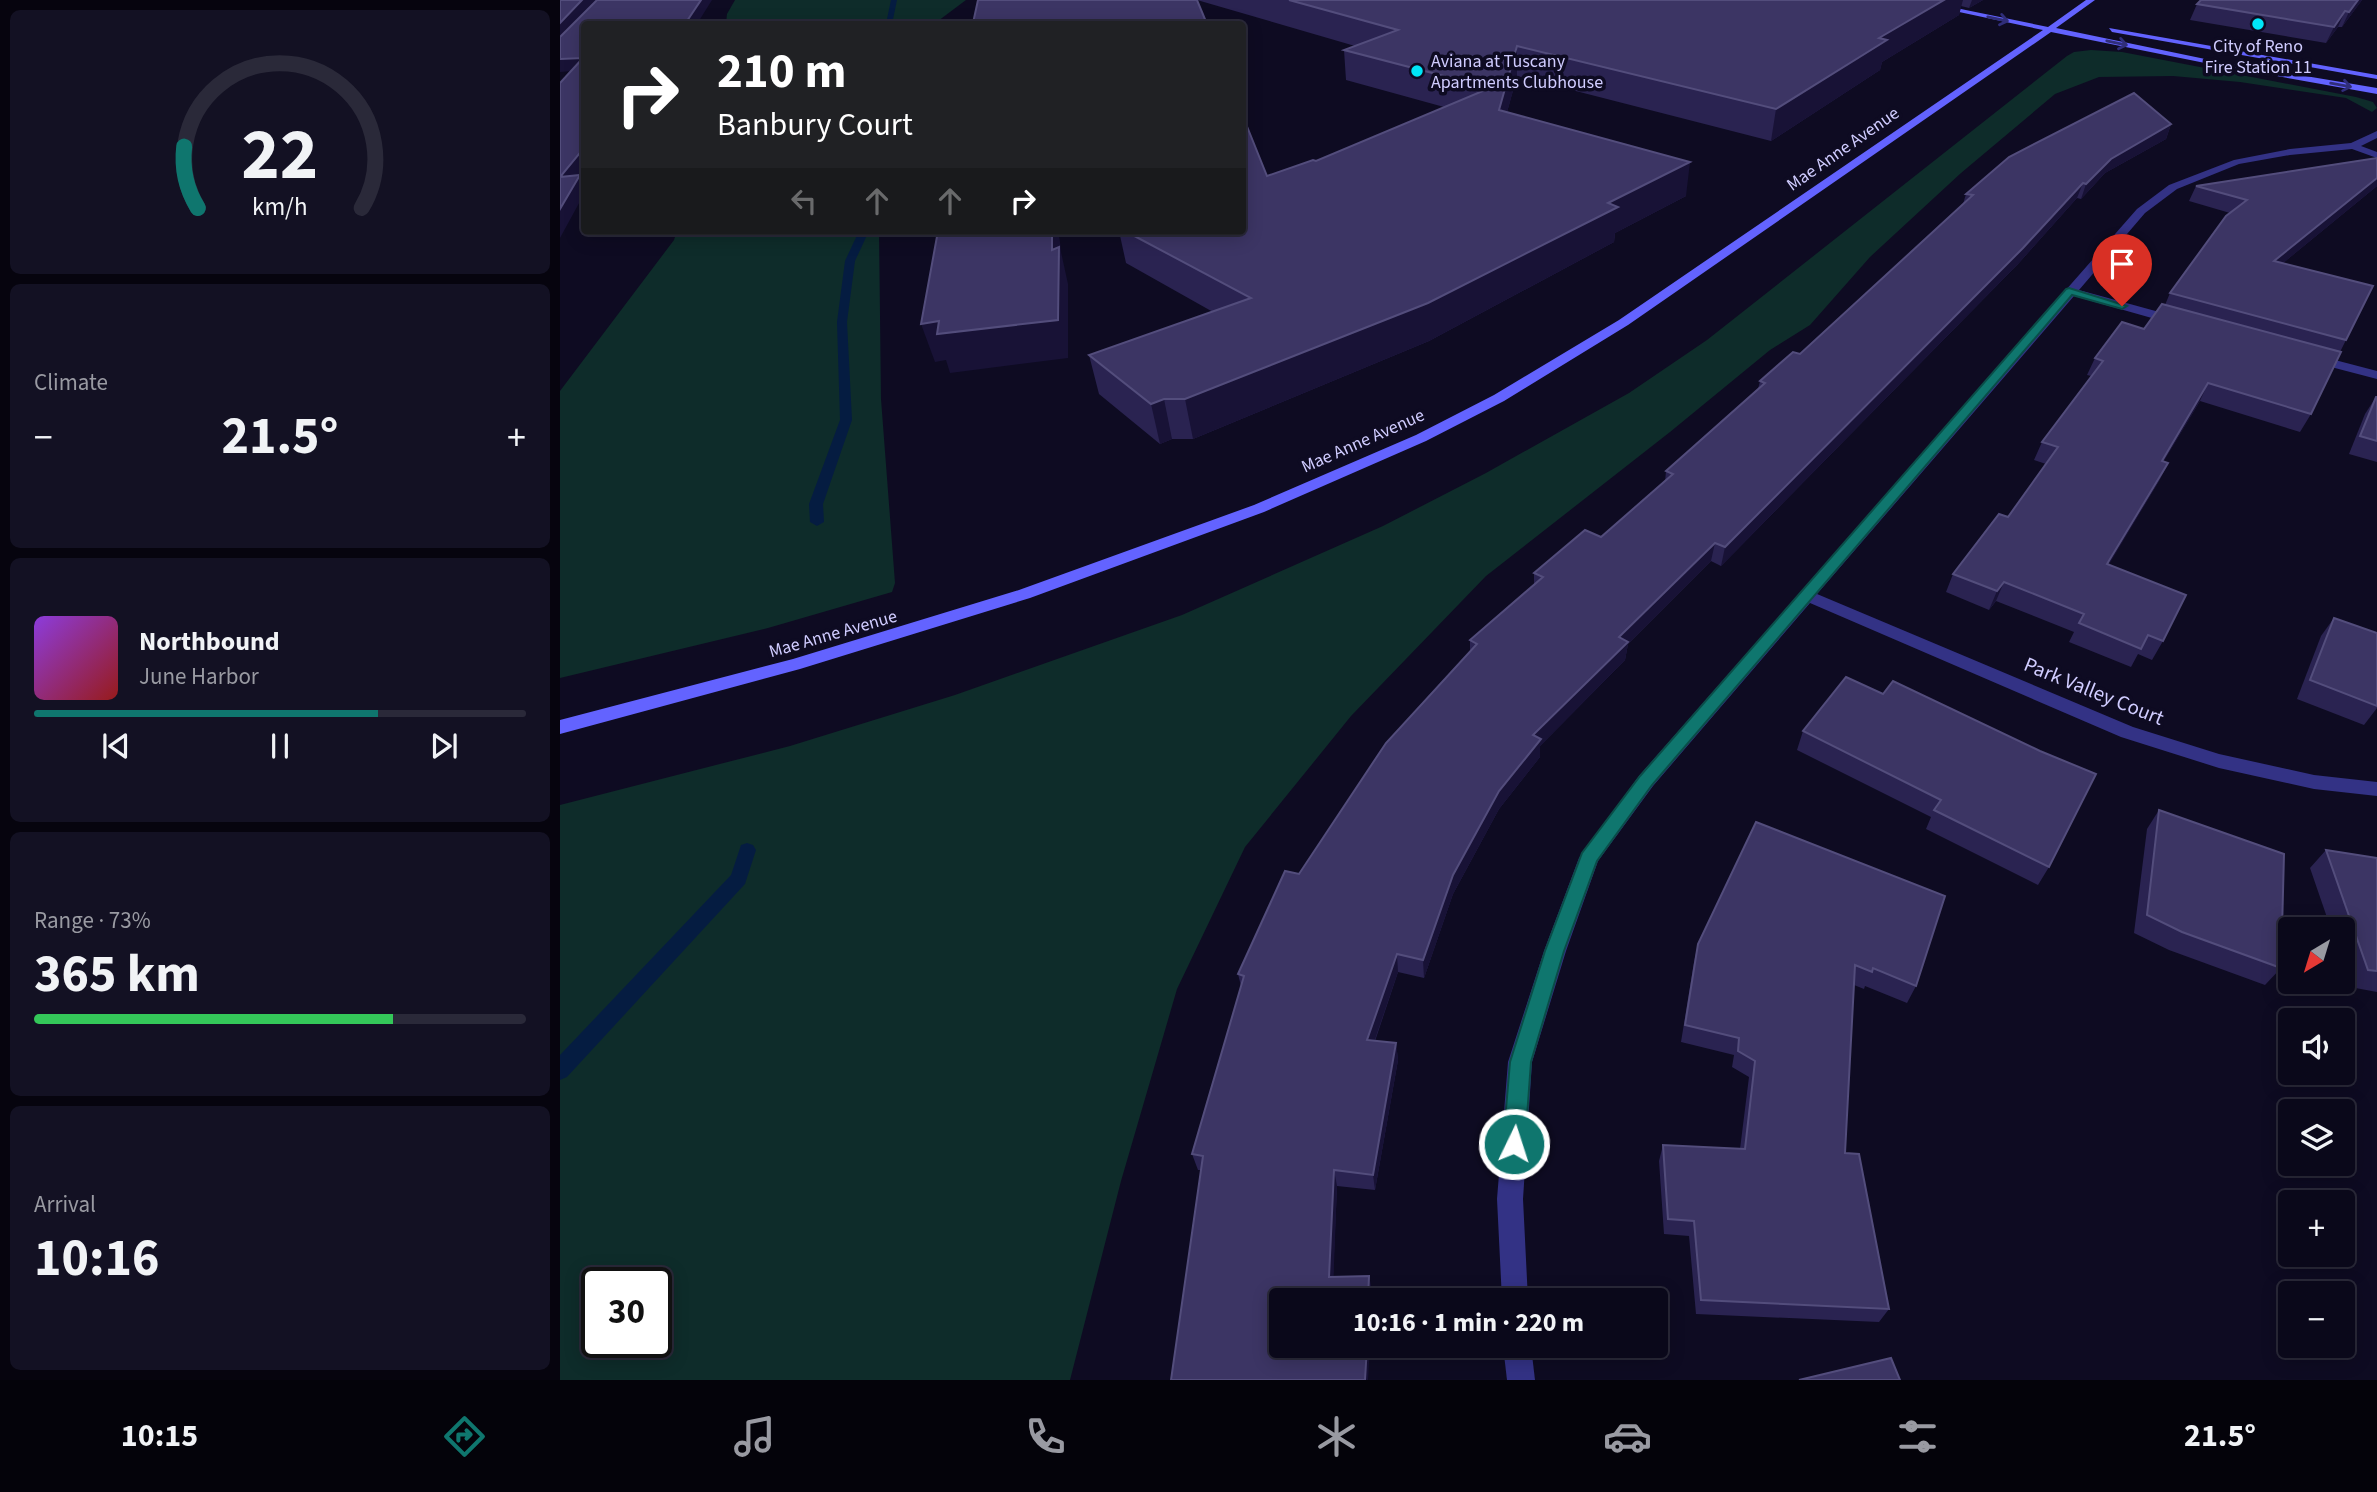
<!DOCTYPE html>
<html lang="en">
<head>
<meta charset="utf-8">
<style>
  :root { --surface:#0a081a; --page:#131123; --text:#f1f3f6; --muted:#999aa2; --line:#2a2939; --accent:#0f766e }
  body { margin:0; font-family:"Source Sans 3",sans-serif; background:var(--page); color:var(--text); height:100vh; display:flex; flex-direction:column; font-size:26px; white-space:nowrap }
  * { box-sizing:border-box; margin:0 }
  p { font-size:23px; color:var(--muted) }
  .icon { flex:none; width:38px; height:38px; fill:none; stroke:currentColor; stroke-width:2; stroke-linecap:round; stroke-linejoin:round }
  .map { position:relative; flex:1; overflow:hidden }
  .details { display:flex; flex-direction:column; gap:10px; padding:10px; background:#06040e; width:560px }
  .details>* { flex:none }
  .banner { position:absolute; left:21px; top:21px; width:665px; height:214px; border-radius:7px; box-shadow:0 4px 18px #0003,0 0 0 2px var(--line); background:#202124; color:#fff; overflow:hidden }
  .needle { width:46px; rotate:218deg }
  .controls { position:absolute; left:1718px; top:917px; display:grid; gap:14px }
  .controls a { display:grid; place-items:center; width:77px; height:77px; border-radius:7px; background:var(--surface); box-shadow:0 4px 18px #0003,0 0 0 2px var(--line); font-size:35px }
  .speed { position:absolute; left:21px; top:1267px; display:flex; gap:14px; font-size:35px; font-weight:700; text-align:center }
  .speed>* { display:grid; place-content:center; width:91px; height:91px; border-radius:50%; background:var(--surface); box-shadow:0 4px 18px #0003,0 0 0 2px var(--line); line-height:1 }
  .speed .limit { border:4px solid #111; border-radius:10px; background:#fff; color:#111 }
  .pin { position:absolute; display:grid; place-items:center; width:60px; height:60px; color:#fff; margin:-72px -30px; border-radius:50% 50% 50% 0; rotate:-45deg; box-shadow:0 0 7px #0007 }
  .pin .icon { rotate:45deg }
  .me { position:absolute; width:77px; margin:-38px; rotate:4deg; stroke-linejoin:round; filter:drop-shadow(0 0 5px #0008) }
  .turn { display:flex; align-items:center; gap:24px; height:147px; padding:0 21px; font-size:32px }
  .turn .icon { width:91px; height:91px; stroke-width:2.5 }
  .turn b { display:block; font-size:49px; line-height:60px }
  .lanes { display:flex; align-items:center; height:66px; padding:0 21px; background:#0003; justify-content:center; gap:35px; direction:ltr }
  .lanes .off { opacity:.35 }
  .big { font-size:52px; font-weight:700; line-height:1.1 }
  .details .tile { flex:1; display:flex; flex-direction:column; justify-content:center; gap:10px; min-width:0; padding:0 24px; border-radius:10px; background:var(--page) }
  .details .dial { align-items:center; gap:0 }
  .dial svg { height:182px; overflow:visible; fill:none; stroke:var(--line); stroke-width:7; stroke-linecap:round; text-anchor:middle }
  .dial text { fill:var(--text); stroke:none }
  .song { display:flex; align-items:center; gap:21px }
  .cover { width:84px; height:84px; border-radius:10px; background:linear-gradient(135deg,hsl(270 70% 55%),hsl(0 70% 35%)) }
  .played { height:7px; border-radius:4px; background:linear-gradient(90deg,var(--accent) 70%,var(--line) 70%) }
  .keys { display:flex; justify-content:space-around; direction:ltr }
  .heat { display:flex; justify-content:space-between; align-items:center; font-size:38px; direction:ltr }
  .charge { height:10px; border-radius:5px; background:linear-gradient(90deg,#34c759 73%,var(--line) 0) }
  .trip { position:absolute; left:709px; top:1288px; width:399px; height:70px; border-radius:7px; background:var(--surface); box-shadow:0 4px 18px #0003,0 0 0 2px var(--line); font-weight:700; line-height:70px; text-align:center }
  .dock { display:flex; height:112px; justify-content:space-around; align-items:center; background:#04030a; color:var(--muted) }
  .dock .icon { width:49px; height:49px }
  .dock .selected { color:var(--accent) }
  .dock b { font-size:32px; color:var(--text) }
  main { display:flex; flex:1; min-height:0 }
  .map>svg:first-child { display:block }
  .green { fill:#0e2c2a; fill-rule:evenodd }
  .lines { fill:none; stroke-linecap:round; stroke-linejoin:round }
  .stream { fill:#051c41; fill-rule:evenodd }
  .street { fill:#333285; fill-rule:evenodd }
  .secondary { fill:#6363ff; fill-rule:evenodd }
  .wall { fill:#2a2351 }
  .shaded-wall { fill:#181236 }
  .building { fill:#3c3564; stroke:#534d7c; stroke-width:2 }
  .oneway { stroke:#302e7a }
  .route { fill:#0f766e; stroke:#0a4d48; stroke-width:2 }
  .poi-dot { fill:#00e5f7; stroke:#0e0b22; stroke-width:2.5 }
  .labels { text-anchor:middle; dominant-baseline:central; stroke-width:7; stroke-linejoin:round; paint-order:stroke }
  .far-poi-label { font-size:18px; fill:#d0ccff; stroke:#0e0b22 }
  .far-street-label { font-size:18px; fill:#d0ccff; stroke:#0e0b22 }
  .street-label { font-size:21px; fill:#d0ccff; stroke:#0e0b22 }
</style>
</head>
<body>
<main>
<section class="details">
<div class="tile dial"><svg viewBox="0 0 100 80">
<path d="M14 69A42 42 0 1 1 86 69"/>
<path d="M14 69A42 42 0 0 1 8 42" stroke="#0f766e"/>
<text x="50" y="56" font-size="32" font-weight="700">22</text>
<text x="50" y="72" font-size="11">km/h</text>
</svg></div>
<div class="tile"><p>Climate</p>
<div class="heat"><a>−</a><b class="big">21.5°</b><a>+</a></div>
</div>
<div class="tile">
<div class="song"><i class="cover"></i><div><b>Northbound</b><p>June Harbor</p></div></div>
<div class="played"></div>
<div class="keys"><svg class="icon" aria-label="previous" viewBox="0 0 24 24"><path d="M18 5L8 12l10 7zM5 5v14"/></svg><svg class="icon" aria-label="pause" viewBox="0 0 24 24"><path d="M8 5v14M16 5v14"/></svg><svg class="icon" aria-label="next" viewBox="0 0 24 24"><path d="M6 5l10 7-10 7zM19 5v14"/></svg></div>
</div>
<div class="tile"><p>Range · 73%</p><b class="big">365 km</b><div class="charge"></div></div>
<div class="tile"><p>Arrival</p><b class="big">10:16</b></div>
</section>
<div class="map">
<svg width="1817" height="1380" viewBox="0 0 1817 1380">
  <rect width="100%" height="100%" fill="#0e0b22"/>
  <g class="green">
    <polygon points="175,0 406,0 374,24 166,24 167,14"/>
    <path d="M1531 50 1562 52 1796 97 1813 102 1817 108 1812 112 1786 98 1680 82 1613 76 1539 77 1495 94 1401 173 1310 257 1250 325 1210 350 1110 432 926 576 791 716 685 847 617 989 561 1181 510 1380H0V805L230 746 395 695 622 615 823 526 926 473 1069 393 1147 340 1507 56 1514 52ZM37 1283H96V1342H37Z"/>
    <polygon points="117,231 319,231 321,399 335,583 332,592 208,628 0,678 0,391 114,240"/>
  </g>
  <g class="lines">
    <g class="stream">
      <polygon points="331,0 337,0 332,24 326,24"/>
      <polygon points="299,231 309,231 295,261 287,322 292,420 263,504 264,522 257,526 250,522 249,504 280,420 277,322 285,261"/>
      <polygon points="187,843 193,845 196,850 185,884 7,1077 0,1080 0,1055 171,875 181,845"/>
    </g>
    <g class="street">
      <polygon points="1817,131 1817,138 1801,146 1817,152 1817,158 1792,149 1730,155 1679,164 1617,189 1585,213 1519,290 1621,318 1621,324 1613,324 1514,296 1257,594 1573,727 1659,754 1754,775 1817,782 1817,796 1754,789 1659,768 1561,737 1250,603 1093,786 1038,861 1006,951 972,1062 963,1199 968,1300 942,1300 937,1199 948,1062 984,951 1019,858 1079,776 1577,209 1609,185 1674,160 1730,149 1791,143"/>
      <polygon points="1752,354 1817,371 1817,379 1748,361 1748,355"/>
      <polygon points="943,1346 971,1346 975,1380 947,1380"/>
    </g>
    <g class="secondary">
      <polygon points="1343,0 1357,0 1488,27 1526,0 1535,0 1496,28 1650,60 1817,88 1817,94 1650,64 1491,32 1068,325 944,401 866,441 704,512 470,598 240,669 0,734 0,720 233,659 459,590 694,505 856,435 934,395 1059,320 1483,30"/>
      <polygon points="1549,28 1817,75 1817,79 1552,32"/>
    </g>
  </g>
  <g class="wall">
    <polygon points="637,0 1423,0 1409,8 1401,6 1399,15 1322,62 1320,70 1211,141 957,76 947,112 1126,196 1055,233 1054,242 869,341 633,439 612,439 600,444 539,394 529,355 653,312 566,263 559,231 682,231 707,176 756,161 884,107 786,80 784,50 795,46"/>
    <polygon points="1802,0 1782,27 1778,27 1766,43 1630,20 1637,4"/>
    <polygon points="1611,124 1606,139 1545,173 1521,199 1517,198 1458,264 1161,566 1151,561 1068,644 1065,660 980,746 980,757 939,809 893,894 864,978 838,972 815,1041 836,1043 838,1060 815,1190 777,1186 773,1277 812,1290 811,1300 721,1300 641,1170 638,1170 632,1154 681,986 678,974 739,874 910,652 910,640 974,585 974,573 1041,537 1105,482 1106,471 1198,389 1200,381 1240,354 1403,204 1406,194"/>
    <polygon points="1817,158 1817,186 1723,263 1786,340 1780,352 1751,414 1740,432 1640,401 1603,462 1608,463 1599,481 1548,565 1603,641 1592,660 1578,654 1571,667 1509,642 1514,632 1436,601 1429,610 1386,592 1393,574 1448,517 1486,464 1474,460 1482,442 1531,376 1527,375 1535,358 1584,329 1605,305 1610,293 1670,213 1629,201 1636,186"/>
    <polygon points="1816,397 1817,397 1817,462 1789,454 1805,414"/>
    <polygon points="1774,618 1817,633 1817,708 1804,725 1737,699 1761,636"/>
    <polygon points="1323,694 1480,751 1489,867 1478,885 1366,829 1371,817 1237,750 1243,731"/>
    <polygon points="1599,810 1721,968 1705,985 1609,950 1574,933 1587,829"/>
    <polygon points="1196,822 1356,986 1347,1003 1305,986 1304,989 1294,985 1285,1153 1329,1309 1319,1322 1136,1314 1129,1236 1104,1234 1099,1161 1103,1145 1180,1149 1189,1077 1172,1067 1174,1055 1121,1042 1134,962 1138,944"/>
    <polygon points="1766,850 1817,858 1817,992 1790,987 1783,967 1783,929 1771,929 1750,868"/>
  </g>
  <g class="shaded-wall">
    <polygon points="22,0 38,0 0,40 0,23"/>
    <polygon points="141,0 152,0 137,24 125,24"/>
    <polygon points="1384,0 1403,0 1399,15 1322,62 1320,70 1211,141 1216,109 1319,38"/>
    <polygon points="1412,0 1423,0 1409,8"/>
    <polygon points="1798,0 1802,0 1782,27 1789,12"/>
    <polygon points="1785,11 1778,27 1766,43 1774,27"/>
    <polygon points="957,46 957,76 939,142 939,110"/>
    <polygon points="23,58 24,70 0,72 0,59"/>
    <polygon points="1611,124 1606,139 1545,173 1521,199 1526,184 1551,159"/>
    <polygon points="24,148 24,170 20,175 24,183 24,194 0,238 0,177"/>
    <polygon points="1130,162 1126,196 1055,233 1054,242 869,341 633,439 625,399 1048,203"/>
    <polygon points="1817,178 1817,186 1706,277 1714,261"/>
    <polygon points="1523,183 1517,198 1458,264 1161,566 1165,547"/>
    <polygon points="492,231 498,231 500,242 501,252 508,284 508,358 390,373 386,360 375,362 361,324 492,250"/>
    <polygon points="1648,383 1640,401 1593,479 1602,461"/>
    <polygon points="604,399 612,439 600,444 591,404"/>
    <polygon points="1608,463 1599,481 1538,583 1547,564"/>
    <polygon points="1155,543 1151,561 1068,644 1065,660 980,746 980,757 939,809 893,894 864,978 863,960 893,875 939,791 973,735 1059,637"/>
    <polygon points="1444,582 1436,601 1429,610 1437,591"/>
    <polygon points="837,954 838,972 809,1057 807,1040"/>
    <polygon points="836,1043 838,1060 815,1190 813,1175"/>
    <polygon points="774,1170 777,1186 773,1291 769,1277"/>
    <polygon points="809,1276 812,1290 811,1300 808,1300"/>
    <polygon points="807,1346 810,1346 808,1380 805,1380"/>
  </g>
  <g class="building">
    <polygon points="0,0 22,0 0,23"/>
    <polygon points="37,0 141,0 125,24 24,24 24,148 0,177 20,175 0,209 0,83 23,58 0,59 0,37"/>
    <polygon points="418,0 637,0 647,24 422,24 422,22 413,23"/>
    <polygon points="729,0 1384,0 1319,38 1327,40 1216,109 957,46 939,110 1130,162 1048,203 1058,207 868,303 625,399 604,399 591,404 529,355 691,298 565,231 682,231 682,114 707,176 753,160 756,161 930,88 784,50 838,30"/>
    <polygon points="1641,0 1798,0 1789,12 1785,11 1774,27 1637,4"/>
    <polygon points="1574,93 1611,124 1551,159 1526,184 1523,183 1463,248 1165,547 1155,543 1059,637 1068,642 973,735 981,739 939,791 893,875 863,960 837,954 807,1040 836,1043 813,1175 774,1170 769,1277 809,1276 808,1300 721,1300 721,1346 807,1346 805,1380 611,1380 643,1156 632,1154 684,976 678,974 725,871 739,874 826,743 917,644 910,640 983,577 974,573 1025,530 1041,537 1113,474 1106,471 1205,383 1200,381 1233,352 1240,354 1413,195 1406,194 1449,157"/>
    <polygon points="1817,158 1817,178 1714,261 1813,286 1786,340 1610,293 1666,216 1687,200 1636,186"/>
    <polygon points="378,231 492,231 492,250 499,247 498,320 377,334 379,321 361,324"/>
    <polygon points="1602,304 1781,352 1751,414 1648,383 1602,461 1608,463 1547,564 1626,595 1603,641 1588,635 1581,649 1519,623 1524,614 1444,582 1437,591 1393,574 1439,514 1448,517 1498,447 1482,442 1543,361 1535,358 1562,322 1584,329"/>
    <polygon points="1816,397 1817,397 1817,441 1800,436"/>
    <polygon points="1774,618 1817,633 1817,706 1750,680"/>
    <polygon points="1286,677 1323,694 1333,681 1480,751 1536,774 1489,867 1374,810 1381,800 1243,731"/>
    <polygon points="1599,810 1724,854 1721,968 1622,932 1587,915"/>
    <polygon points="1196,822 1385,896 1356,986 1313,968 1312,972 1295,965 1285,1153 1299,1154 1329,1309 1141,1300 1134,1221 1108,1219 1103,1145 1185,1149 1195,1061 1178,1051 1179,1038 1125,1025 1138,944"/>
    <polygon points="1766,850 1817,858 1817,971 1808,970"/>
    <polygon points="1331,1358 1340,1380 1239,1380"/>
  </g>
  <defs><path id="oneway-shaft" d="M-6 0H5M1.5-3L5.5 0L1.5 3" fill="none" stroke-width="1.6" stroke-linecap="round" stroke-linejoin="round" transform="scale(1.75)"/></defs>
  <g class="oneway">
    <use href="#oneway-shaft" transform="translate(1438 19) rotate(12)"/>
    <use href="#oneway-shaft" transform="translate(1557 43) rotate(12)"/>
    <use href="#oneway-shaft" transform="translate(1781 85) rotate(10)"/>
  </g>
  <polygon class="route" points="1509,288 1567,306 1562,309 1512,295 1092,785 1037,861 1004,951 971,1062 965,1144 962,1152 954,1155 946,1152 943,1144 950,1062 985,951 1022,853 1080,776 1506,289"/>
  <g class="poi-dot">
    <circle cx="1698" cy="24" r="7"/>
    <circle cx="857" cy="71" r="7"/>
  </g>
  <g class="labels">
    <g class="far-poi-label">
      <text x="1698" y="46">City of Reno<tspan x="1698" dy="21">Fire Station 11</tspan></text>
      <text x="871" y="61" text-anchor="start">Aviana at Tuscany<tspan x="871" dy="21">Apartments Clubhouse</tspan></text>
    </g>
    <g class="far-street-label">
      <text transform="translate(1283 149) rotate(-35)">Mae Anne Avenue</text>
      <text transform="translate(803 441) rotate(-24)">Mae Anne Avenue</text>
      <text transform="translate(273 634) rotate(-16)">Mae Anne Avenue</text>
    </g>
    <g class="street-label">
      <text transform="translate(1534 691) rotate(22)">Park Valley Court</text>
    </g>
  </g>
</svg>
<div class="controls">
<a><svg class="needle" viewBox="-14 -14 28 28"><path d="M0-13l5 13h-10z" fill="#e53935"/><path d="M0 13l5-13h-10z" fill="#999aa2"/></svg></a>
<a><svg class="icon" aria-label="sound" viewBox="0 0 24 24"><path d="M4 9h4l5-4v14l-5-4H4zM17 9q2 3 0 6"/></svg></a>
<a><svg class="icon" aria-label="layers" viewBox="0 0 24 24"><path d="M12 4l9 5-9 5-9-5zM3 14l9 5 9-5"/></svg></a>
<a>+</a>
<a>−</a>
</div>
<div class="speed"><div class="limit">30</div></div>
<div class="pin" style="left:1562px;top:306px;background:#d93025"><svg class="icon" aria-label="arrive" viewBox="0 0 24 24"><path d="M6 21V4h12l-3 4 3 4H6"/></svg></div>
<svg class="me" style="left:954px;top:1144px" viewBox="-20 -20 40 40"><circle r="17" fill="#0f766e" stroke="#fff" stroke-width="3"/><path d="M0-11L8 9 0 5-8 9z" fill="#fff"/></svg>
<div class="trip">10:16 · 1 min · 220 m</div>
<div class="banner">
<div class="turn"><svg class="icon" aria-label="right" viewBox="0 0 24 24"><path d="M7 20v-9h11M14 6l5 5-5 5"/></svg><div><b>210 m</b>Banbury Court</div></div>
<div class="lanes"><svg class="icon off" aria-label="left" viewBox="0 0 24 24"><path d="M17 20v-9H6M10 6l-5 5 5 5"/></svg><svg class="icon off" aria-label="ahead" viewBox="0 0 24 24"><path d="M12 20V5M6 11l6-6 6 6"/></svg><svg class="icon off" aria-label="ahead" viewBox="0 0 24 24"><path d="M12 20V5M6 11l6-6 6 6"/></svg><svg class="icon" aria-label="right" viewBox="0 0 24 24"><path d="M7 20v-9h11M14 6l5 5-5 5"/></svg></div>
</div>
</div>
</main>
<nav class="dock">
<b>10:15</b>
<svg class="icon selected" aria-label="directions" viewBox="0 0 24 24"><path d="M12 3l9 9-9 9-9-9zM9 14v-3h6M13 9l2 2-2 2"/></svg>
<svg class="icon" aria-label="music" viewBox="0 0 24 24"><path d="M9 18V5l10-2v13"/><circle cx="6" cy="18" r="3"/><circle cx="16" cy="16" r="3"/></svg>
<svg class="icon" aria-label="phone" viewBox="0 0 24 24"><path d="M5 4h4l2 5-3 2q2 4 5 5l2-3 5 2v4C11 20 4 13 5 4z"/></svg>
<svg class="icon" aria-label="climate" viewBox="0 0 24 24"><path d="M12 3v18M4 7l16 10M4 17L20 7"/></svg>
<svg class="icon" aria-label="car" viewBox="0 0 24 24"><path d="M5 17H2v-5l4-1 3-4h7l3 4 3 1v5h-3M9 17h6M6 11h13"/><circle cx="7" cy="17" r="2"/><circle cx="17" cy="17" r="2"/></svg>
<svg class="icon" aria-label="filters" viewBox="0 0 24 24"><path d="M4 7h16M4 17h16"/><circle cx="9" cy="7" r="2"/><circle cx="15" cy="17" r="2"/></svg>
<b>21.5°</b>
</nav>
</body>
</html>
